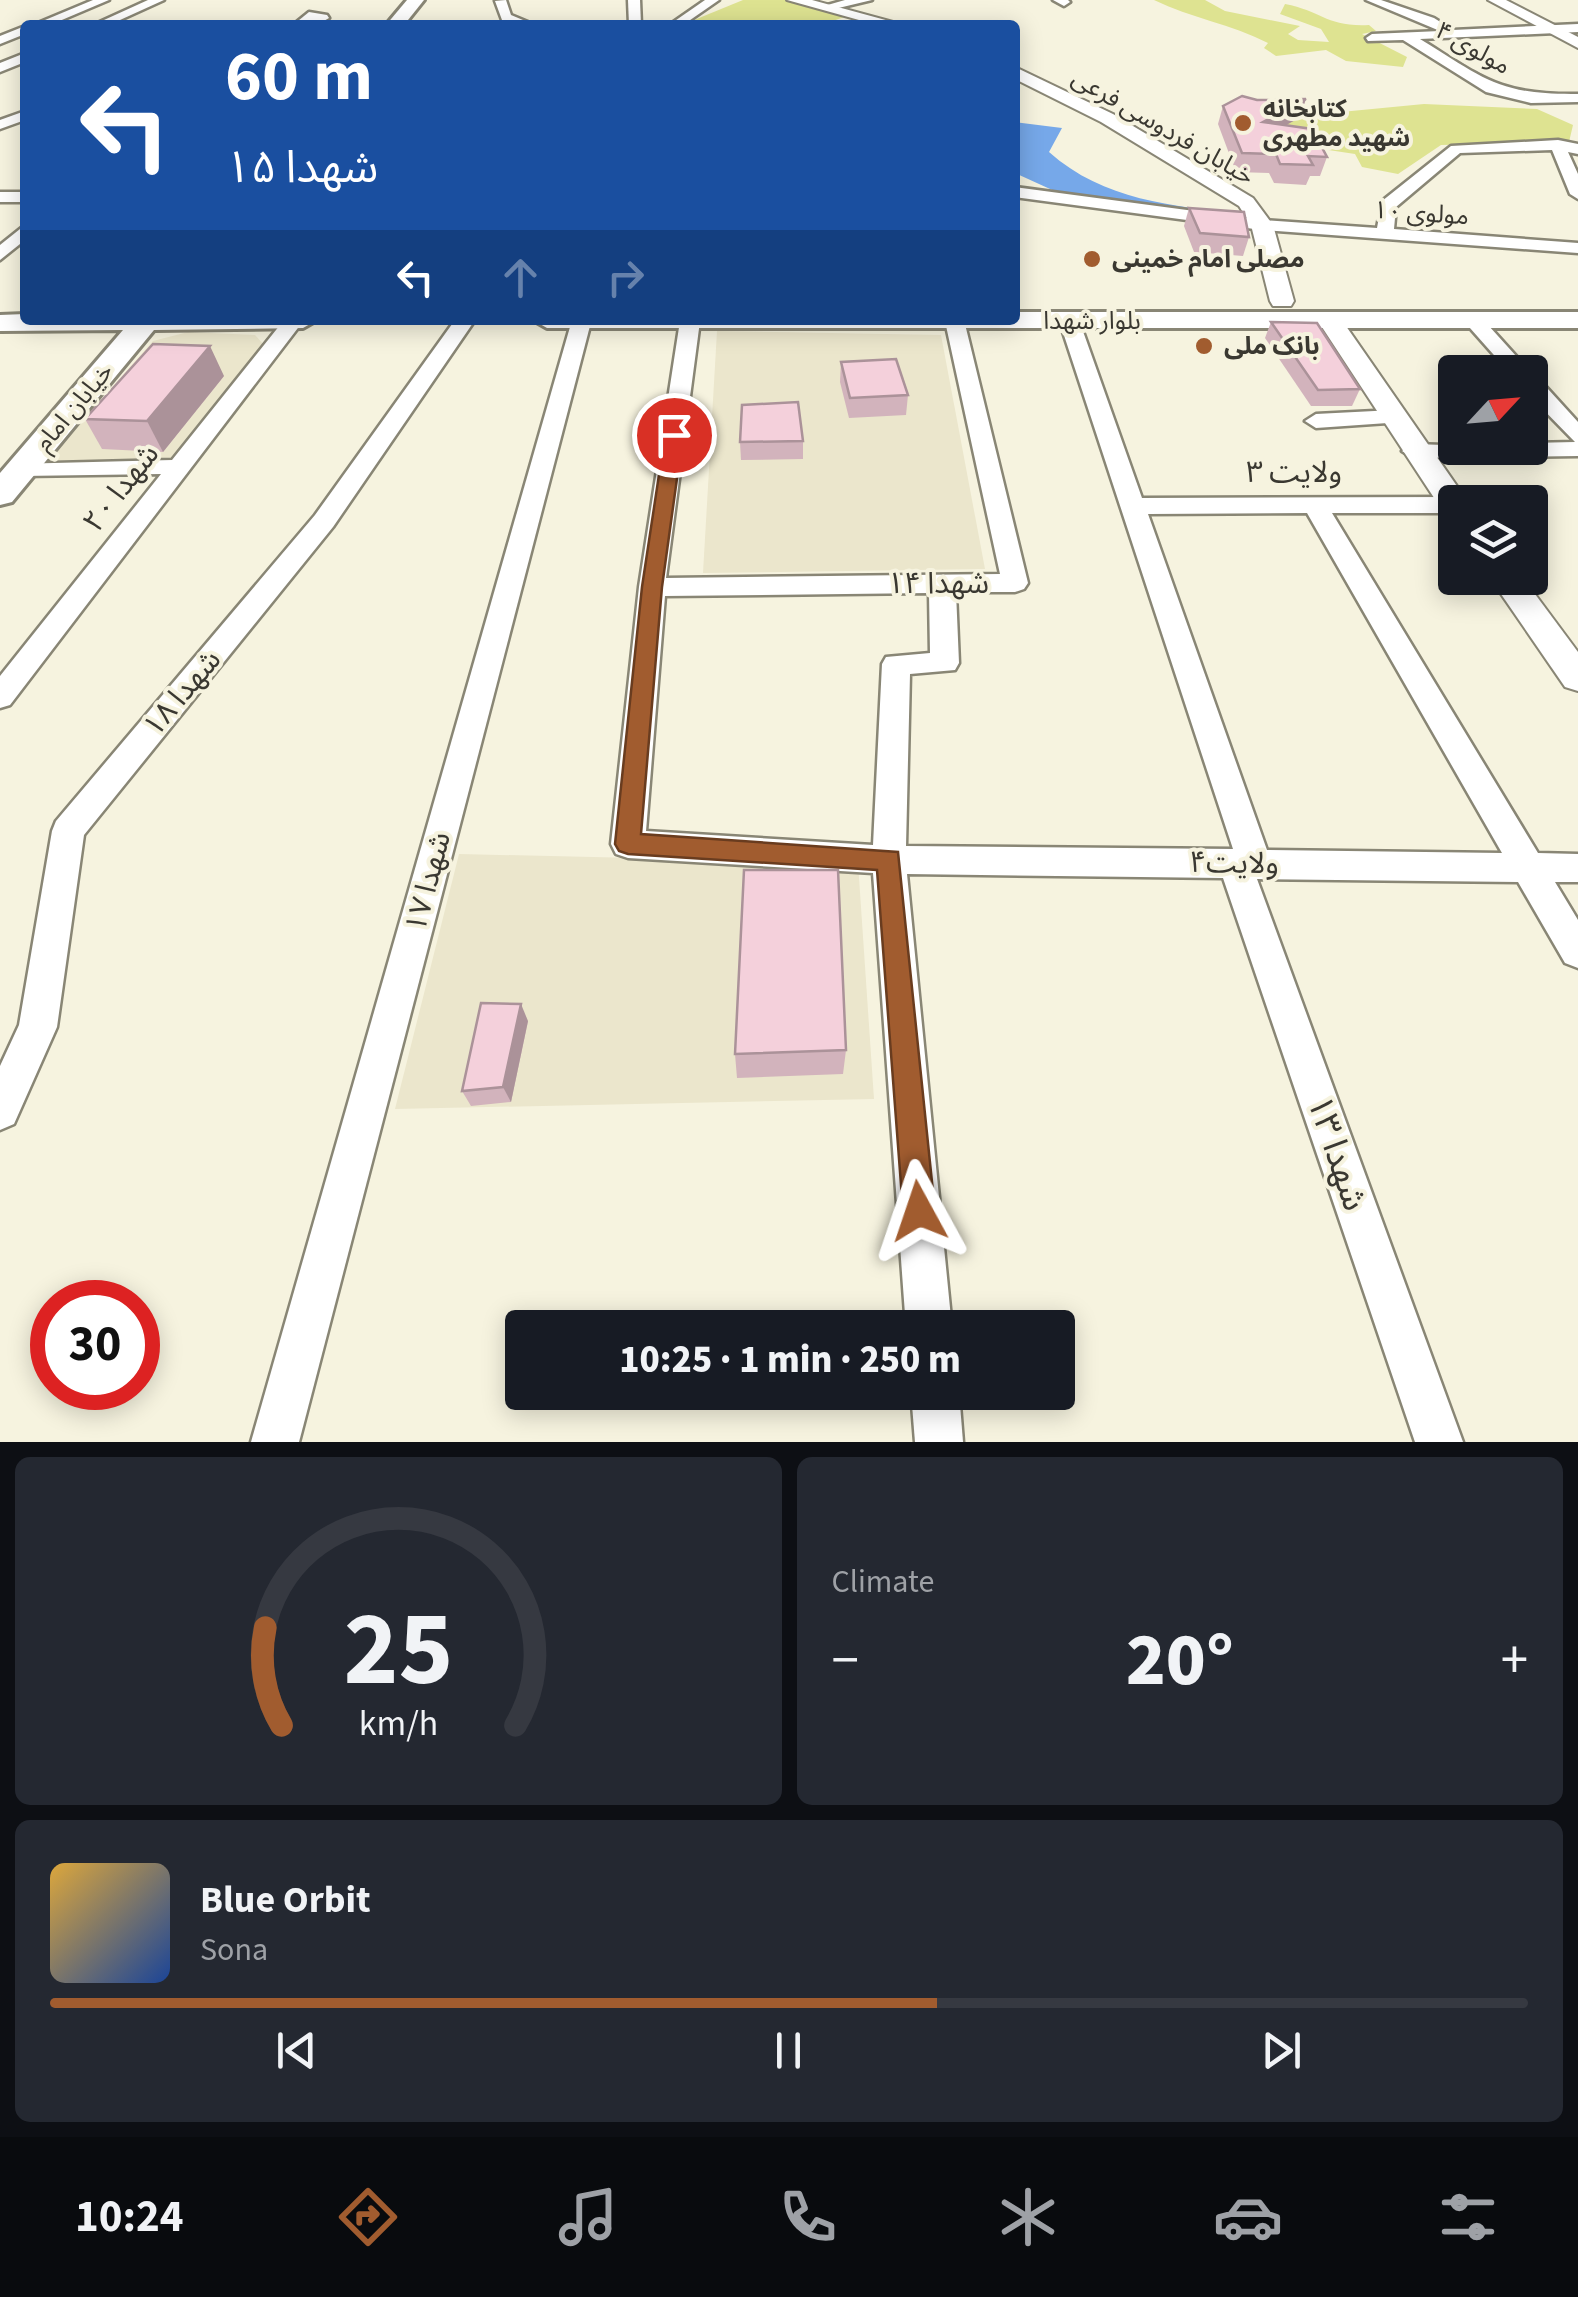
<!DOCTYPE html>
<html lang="en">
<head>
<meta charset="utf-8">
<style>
  :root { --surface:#171b24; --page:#242831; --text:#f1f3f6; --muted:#9ea1a6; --line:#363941; --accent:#a15c2f }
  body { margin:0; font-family:"Source Sans 3","Noto Sans Arabic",sans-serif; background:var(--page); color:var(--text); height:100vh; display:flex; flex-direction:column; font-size:38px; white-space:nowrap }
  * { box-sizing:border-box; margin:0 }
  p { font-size:32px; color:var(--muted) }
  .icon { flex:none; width:55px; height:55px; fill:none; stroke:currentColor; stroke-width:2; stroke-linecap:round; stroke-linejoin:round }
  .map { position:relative; height:1442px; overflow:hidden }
  .side { display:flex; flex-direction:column; gap:15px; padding:15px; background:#0d0f14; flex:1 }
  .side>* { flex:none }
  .hud { position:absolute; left:20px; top:20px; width:1000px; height:305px; border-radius:10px; box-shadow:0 5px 25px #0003; background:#1a4fa0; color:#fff; overflow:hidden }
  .needle { width:65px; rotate:64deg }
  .buttons { position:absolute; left:1438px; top:355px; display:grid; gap:20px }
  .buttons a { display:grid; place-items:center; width:110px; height:110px; border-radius:10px; background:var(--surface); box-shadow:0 5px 25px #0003; font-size:50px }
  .speed { position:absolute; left:30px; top:1280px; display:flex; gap:20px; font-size:50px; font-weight:700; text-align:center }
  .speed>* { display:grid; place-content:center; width:130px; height:130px; border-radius:50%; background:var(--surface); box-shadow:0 5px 25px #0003; line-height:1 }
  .speed .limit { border:15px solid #d22; background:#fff; color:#111 }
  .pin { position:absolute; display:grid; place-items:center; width:85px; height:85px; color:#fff; margin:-42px; border:5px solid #fff; border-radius:50%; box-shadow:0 2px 10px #0007 }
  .me { position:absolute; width:110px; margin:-55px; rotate:355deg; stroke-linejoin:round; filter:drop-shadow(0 0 8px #0008) }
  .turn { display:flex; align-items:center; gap:35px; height:210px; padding:0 40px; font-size:45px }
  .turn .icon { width:130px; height:130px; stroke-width:2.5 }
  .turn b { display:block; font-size:70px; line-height:85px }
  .lanes { display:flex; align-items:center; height:95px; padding:0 40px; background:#0003; justify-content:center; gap:50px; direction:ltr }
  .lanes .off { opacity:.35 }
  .big { font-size:75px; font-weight:800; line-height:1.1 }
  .side .card { flex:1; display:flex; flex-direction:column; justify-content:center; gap:15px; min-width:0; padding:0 35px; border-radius:15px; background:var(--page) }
  .side .dial { align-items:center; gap:0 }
  .dial svg { height:260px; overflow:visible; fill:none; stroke:var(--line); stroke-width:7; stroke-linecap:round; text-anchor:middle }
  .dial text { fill:var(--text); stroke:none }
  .song { display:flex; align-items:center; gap:30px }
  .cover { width:120px; height:120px; border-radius:15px; background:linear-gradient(135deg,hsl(40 70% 55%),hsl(220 70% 35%)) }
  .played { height:10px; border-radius:5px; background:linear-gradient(90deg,var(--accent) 60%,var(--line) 60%) }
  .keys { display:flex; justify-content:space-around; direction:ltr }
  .heat { display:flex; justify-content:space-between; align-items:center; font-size:55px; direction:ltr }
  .side .tiles { flex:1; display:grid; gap:15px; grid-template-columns:1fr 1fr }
  .card:last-child { grid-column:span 2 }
  .trip { position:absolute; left:505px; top:1310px; width:570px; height:100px; border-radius:10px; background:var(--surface); box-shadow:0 5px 25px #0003; font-weight:800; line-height:100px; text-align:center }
  .dock { display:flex; height:160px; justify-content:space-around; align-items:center; background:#090b0e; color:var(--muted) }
  .dock .icon { width:70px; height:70px }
  .dock .current { color:var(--accent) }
  .dock b { font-size:45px; color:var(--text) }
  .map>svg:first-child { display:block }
  .built { fill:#ebe6cc }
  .green { fill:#dee391 }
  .water { fill:#76a8e9 }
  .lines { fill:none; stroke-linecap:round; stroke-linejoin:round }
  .minor-casing { stroke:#898675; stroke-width:5 }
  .tertiary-casing { stroke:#898675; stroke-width:4 }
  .secondary-casing { stroke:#898675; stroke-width:6 }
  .minor { fill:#fff; fill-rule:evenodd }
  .tertiary { fill:#fff; fill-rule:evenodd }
  .secondary { fill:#fff; fill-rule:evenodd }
  .wall { fill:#d2b3bc }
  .shaded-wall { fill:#ab9299 }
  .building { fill:#f4d0db; stroke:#ab9299; stroke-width:2.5 }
  .route { fill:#a15c2f; stroke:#693c1f; stroke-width:2.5 }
  .poi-dot { fill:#a15c2f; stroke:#f6f3df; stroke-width:4 }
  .labels { text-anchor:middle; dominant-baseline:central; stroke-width:8; stroke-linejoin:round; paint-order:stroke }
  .far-street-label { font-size:25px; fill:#3a3831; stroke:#f6f3df }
  .far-poi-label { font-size:25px; font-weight:bold; fill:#3a3831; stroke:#f6f3df; text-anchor:start }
  .street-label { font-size:30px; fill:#3a3831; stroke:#f6f3df }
  .near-street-label { font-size:35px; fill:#3a3831; stroke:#f6f3df }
</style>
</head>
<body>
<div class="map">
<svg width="1578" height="1442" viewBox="0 0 1578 1442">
  <rect width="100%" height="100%" fill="#f6f3df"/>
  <g class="built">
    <polygon points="717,331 941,335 985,569 703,573"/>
    <polygon points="188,332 255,335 265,346 170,465 45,463 153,341"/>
    <polygon points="459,854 858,863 874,1099 395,1109"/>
  </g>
  <g class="green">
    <polygon points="743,0 789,0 853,14 821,25 682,25"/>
    <path d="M1154 0H1205L1225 11 1300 26 1288 34 1298 40 1329 42 1321 29 1280 14 1285 4C1322 11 1326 27 1369 25L1376 31 1362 34 1407 57 1403 67 1346 61 1326 50 1276 56 1264 48 1268 43C1231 24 1191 18 1154 0Z"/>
    <polygon points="1424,104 1537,109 1573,125 1569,142 1441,145 1398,174 1362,167 1355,154 1282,143 1279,108 1341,112"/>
  </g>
  <path class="water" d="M1015 122 1062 128 1049 152C1104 201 1172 205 1242 215L1240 219 1061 194 1015 173Z"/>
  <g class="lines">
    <defs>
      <g id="minor">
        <polygon points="93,0 109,0 50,25 33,25"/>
        <polygon points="148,0 164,0 109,25 93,25"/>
        <polygon points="506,0 511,15 535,25 502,20 495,1"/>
        <polygon points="628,0 640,0 641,25 629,25"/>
        <polygon points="705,0 719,0 683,25 669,25"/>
        <polygon points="845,0 872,0 830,10 824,6"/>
        <polygon points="1053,0 1068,0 1070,2 1064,6"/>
        <path d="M1366 0H1381L1434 18 1453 30 1578 24V32L1420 39C1485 79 1499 95 1578 94V102L1531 103 1486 92 1403 40 1368 41 1366 38 1372 34 1440 31Z"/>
        <polygon points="309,12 327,15 329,18 317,25 293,25"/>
        <polygon points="25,26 25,34 0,44 0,36"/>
        <polygon points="25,53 25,62 0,72 0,63"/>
        <polygon points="25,111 25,120 0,129 0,120"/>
        <polygon points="1558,140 1578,144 1578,154 1568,152 1578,174 1578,199 1570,194 1552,150 1460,153 1396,207 1394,229 1578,243 1578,253 1262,230 1015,197 1015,187 1262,220 1377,228 1382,201 1451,146"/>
        <rect x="0" y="192" width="25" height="10"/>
        <polygon points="25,225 25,240 0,260 0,245"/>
        <polygon points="1472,313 1479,315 1527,368 1531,372 1530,373 1509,372 1462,319"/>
        <path d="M1069 314 1079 320 1142 498 1454 497 1465 502H1455L1454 513H1332L1538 853 1578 854V882H1555L1578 920V968L1565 963 1518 882 1257 879 1463 1442H1415L1223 878 907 874 952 1328H906L873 873 628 858 616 854 611 844 639 587 680 321H700L666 578 1000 574 945 321 964 320 1028 583 1024 589 1015 592H956L959 663 955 670 910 674 906 846 1233 849 1059 320ZM1307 513 1502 853 1267 850 1148 514ZM929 593 930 653 886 657 882 664 873 845 646 831 665 596Z"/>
        <polygon points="284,320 304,320 10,705 0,708 0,676 161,474 22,476 14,474 10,469 14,464 172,460"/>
        <polygon points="455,320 475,320 333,527 84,835 57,1027 14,1124 0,1130 0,1066 19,1025 52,831 56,821 315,515"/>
        <polygon points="572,320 591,322 299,1442 251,1442"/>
        <polygon points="1530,377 1538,378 1578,422 1578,456 1414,458 1402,451 1414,444 1530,448 1530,443 1575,442 1530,396"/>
        <polygon points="1394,410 1405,417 1402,422 1316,428 1305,421 1316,414"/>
        <polygon points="911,1392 959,1392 963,1442 915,1442"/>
      </g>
      <g id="tertiary">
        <polygon points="787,0 812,0 904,25 877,25"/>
        <polygon points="1488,0 1506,0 1578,37 1578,48"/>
        <polygon points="1015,67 1113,114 1253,198 1273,225 1294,301 1291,306 1273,306 1270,301 1251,225 1239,206 1101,122 1015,79"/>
        <polygon points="1330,314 1339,316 1468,502 1455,502 1455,515 1444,513 1318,321"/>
        <polygon points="1490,578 1523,578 1578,652 1578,691 1565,687"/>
      </g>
      <g id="secondary">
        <polygon points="407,0 424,0 404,25 386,25"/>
        <polygon points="1015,312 1578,312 1578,328 547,328 533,320 1015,320"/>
        <polygon points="25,314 25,320 317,320 303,328 154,330 12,502 0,505 0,473 123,330 0,331 0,315"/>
      </g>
    </defs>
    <use href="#minor" class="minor-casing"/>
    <use href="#tertiary" class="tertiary-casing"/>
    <use href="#secondary" class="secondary-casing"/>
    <use href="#minor" class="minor"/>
    <use href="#tertiary" class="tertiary"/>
    <use href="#secondary" class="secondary"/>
  </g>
  <g class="wall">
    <polygon points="1306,99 1299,118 1285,125 1327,157 1320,176 1310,176 1306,185 1274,183 1269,173 1236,172 1218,124 1223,106 1257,100"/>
    <polygon points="1189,208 1249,237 1243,256 1194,252 1184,226"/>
    <polygon points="1271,322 1360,389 1352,406 1311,406 1265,338"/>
    <polygon points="841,362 908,395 906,415 849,418 840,382"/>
    <polygon points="224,376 163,452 102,449 85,419"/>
    <polygon points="803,441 803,459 741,460 740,442"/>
    <polygon points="528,1021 511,1102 471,1106 462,1091"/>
    <polygon points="846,1050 843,1074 737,1078 735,1054"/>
  </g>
  <g class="shaded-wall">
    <polygon points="1306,99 1299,118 1257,141 1263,122"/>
    <polygon points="210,346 224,376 163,452 147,421"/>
    <polygon points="521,1004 528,1021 511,1102 503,1087"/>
  </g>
  <g class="building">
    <polygon points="1242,96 1257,100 1306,99 1263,122 1312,129 1327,157 1308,156 1313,165 1280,164 1276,154 1242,153 1223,106"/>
    <polygon points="1189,208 1244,212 1249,237 1200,233"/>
    <polygon points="1271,322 1317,323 1360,389 1318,390"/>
    <polygon points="153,344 210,346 147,421 85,419"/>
    <polygon points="896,359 908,395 850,398 841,362"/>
    <polygon points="798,402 803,441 740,442 742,405"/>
    <polygon points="744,870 838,870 846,1050 735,1054"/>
    <polygon points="481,1003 521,1004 503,1087 462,1091"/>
  </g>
  <polygon class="route" points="674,430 683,435 662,587 641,834 898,852 935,1211 931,1222 919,1227 908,1222 903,1211 877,870 628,854 619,851 615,844 642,587 665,435"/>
  <g class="poi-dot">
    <circle cx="1243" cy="123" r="10"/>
    <circle cx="1092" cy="259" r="10"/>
    <circle cx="1204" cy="346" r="10"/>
  </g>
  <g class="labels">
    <g class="far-street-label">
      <text transform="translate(1473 48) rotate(29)">مولوی ۴</text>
      <text transform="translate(1163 127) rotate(30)">خیابان فردوسی فرعی</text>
      <text transform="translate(1421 213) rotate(4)">مولوی ۱۰</text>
      <text x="1092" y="321">بلوار شهدا</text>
      <text transform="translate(74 407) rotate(-50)">خیابان امام</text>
    </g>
    <g class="far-poi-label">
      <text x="1263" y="109">کتابخانه<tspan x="1263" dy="29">شهید مطهری</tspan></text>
      <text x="1112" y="259">مصلی امام خمینی</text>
      <text x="1224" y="346">بانک ملی</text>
    </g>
    <g class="street-label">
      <text x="1294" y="472">ولایت ۳</text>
      <text transform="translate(121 488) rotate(-52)">شهدا ۲۰</text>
      <text x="938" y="583">شهدا ۱۴</text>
      <text transform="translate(182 693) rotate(-50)">شهدا ۱۸</text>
      <text transform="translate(1234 863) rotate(1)">ولایت۴</text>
      <text transform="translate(428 882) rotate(-75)">شهدا ۱۷</text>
    </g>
    <g class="near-street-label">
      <text transform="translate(1337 1153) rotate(71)">شهدا ۱۳</text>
    </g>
  </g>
</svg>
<div class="buttons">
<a><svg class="needle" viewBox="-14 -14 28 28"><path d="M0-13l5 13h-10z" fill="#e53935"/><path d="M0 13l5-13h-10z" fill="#9ea1a6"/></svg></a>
<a><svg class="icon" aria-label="layers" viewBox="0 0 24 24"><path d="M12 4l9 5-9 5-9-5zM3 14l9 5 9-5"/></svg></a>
</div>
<div class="speed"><div class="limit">30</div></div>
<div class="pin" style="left:674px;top:435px;background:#d93025"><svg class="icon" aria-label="arrive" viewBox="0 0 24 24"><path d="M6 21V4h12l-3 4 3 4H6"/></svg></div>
<svg class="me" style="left:919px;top:1211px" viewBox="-20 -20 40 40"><path d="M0-17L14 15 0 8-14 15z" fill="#a15c2f" stroke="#fff" stroke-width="4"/></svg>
<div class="trip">10:25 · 1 min · 250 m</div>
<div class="hud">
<div class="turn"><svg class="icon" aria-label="left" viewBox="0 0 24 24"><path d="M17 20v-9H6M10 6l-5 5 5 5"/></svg><div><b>60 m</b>شهدا ۱۵</div></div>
<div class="lanes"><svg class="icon" aria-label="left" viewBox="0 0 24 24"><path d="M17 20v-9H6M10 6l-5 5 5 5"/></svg><svg class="icon off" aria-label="ahead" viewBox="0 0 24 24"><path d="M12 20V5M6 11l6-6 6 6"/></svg><svg class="icon off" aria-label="right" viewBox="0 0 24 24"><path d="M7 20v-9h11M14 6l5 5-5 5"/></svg></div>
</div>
</div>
<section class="side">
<div class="tiles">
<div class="card dial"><svg viewBox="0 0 100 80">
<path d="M14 69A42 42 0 1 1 86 69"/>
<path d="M14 69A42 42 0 0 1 9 39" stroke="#a15c2f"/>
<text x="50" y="56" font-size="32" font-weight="700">25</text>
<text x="50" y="72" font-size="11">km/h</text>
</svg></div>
<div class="card"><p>Climate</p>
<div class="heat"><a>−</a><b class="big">20°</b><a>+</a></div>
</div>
<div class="card">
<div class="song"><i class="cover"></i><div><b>Blue Orbit</b><p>Sona</p></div></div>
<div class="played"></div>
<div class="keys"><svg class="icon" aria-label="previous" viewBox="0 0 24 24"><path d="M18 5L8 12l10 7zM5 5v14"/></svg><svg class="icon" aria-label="pause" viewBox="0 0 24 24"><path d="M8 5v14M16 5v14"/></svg><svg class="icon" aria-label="next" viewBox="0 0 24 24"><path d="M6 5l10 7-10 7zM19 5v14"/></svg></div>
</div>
</div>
</section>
<nav class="dock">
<b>10:24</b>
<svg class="icon current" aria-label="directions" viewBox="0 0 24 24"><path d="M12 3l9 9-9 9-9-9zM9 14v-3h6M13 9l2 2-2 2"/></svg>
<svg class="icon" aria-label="music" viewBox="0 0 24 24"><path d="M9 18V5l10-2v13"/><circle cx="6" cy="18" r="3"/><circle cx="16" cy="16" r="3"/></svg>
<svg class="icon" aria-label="phone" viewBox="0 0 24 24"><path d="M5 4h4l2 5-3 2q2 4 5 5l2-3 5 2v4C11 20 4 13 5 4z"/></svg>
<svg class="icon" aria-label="climate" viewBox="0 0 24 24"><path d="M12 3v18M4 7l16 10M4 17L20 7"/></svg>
<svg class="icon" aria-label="car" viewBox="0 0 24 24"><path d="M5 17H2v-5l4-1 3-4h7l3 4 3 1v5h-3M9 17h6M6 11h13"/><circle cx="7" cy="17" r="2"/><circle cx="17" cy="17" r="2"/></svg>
<svg class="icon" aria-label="filters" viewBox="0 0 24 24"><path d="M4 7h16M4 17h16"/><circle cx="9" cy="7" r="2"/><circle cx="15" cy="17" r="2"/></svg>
</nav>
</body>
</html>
